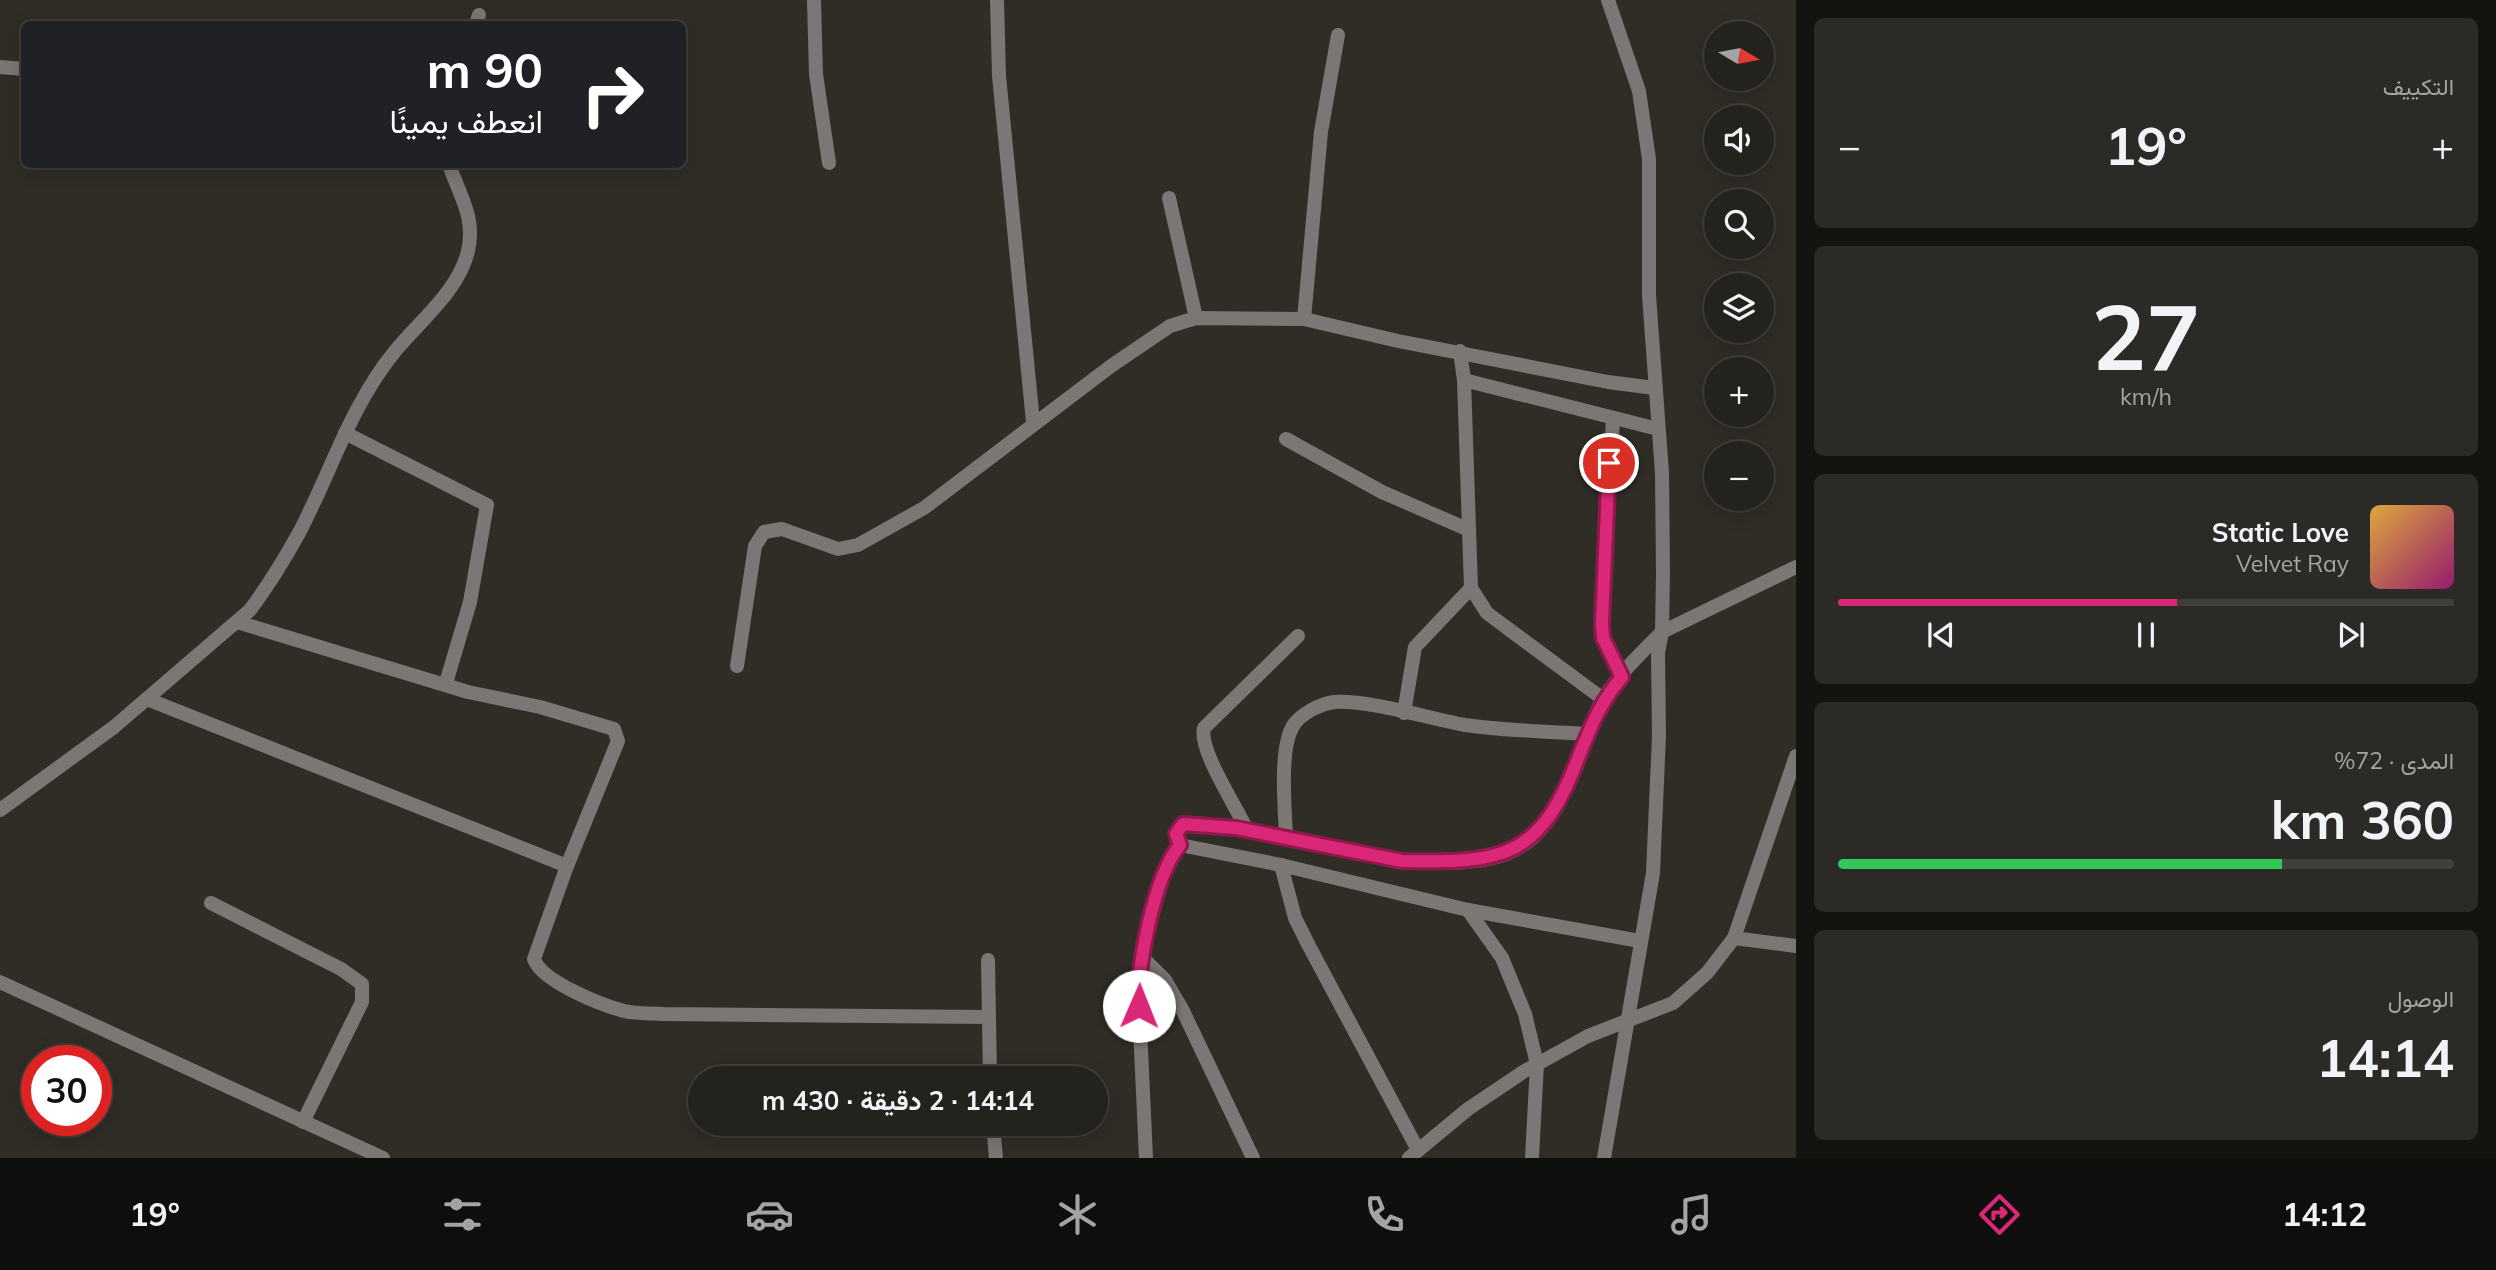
<!DOCTYPE html>
<html lang="ar">
<head>
<meta charset="utf-8">
<style>
  :root { --surface:#24221d; --page:#2c2a26; --text:#f1f3f6; --muted:#a3a4a4; --line:#413f3b; --accent:#db2777 }
  body { margin:0; font-family:Mulish,Vazirmatn,sans-serif; background:var(--page); color:var(--text); direction:rtl; height:100vh; display:flex; flex-direction:column; font-size:26px; white-space:nowrap }
  * { box-sizing:border-box; margin:0 }
  p { font-size:23px; color:var(--muted) }
  .icon { flex:none; width:38px; height:38px; fill:none; stroke:currentColor; stroke-width:2; stroke-linecap:round; stroke-linejoin:round }
  .map { position:relative; flex:1; overflow:hidden; direction:ltr }
  .sheet { display:flex; flex-direction:column; gap:18px; padding:18px; background:#141310; width:700px }
  .sheet>* { flex:none }
  .top-card { position:absolute; left:21px; top:21px; width:665px; height:147px; border-radius:10px; box-shadow:0 4px 18px #0003,0 0 0 2px var(--line); direction:rtl; background:#202124; color:#fff; overflow:hidden }
  .needle { width:46px; rotate:100deg }
  .controls { position:absolute; left:1704px; top:21px; display:grid; gap:14px }
  .controls a { display:grid; place-items:center; width:70px; height:70px; border-radius:50%; background:var(--surface); box-shadow:0 4px 18px #0003,0 0 0 2px var(--line); font-size:35px }
  .speed { position:absolute; left:21px; top:1045px; display:flex; gap:14px; font-size:35px; font-weight:700; text-align:center }
  .speed>* { display:grid; place-content:center; width:91px; height:91px; border-radius:50%; background:var(--surface); box-shadow:0 4px 18px #0003,0 0 0 2px var(--line); line-height:1 }
  .speed .limit { border:10px solid #d22; background:#fff; color:#111 }
  .pin { position:absolute; display:grid; place-items:center; width:60px; height:60px; color:#fff; margin:-30px; border:4px solid #fff; border-radius:50%; box-shadow:0 2px 7px #0007 }
  .me { position:absolute; width:77px; margin:-38px; rotate:1deg; stroke-linejoin:round; filter:drop-shadow(0 0 5px #0008) }
  .turn { display:flex; align-items:center; gap:24px; height:147px; padding:0 28px; font-size:32px }
  .turn .icon { width:91px; height:91px; stroke-width:2.5 }
  .turn b { display:block; font-size:49px; line-height:60px }
  .big { font-size:52px; font-weight:700; line-height:1.1 }
  .sheet .card { flex:1; display:flex; flex-direction:column; justify-content:center; gap:10px; min-width:0; padding:0 24px; border-radius:10px; background:var(--page) }
  .sheet .dial { align-items:center; gap:0 }
  .dial b { font-size:91px; line-height:1 }
  .song { display:flex; align-items:center; gap:21px }
  .cover { width:84px; height:84px; border-radius:10px; background:linear-gradient(135deg,hsl(40 70% 55%),hsl(320 70% 35%)) }
  .played { height:7px; border-radius:4px; background:linear-gradient(90deg,var(--accent) 55%,var(--line) 55%) }
  .keys { display:flex; justify-content:space-around; direction:ltr }
  .heat { display:flex; justify-content:space-between; align-items:center; font-size:38px; direction:ltr }
  .charge { height:10px; border-radius:5px; background:linear-gradient(90deg,#34c759 72%,var(--line) 0) }
  .trip { position:absolute; left:688px; top:1066px; width:420px; height:70px; border-radius:35px; background:var(--surface); box-shadow:0 4px 18px #0003,0 0 0 2px var(--line); font-weight:700; line-height:70px; text-align:center; direction:rtl }
  .menu { display:flex; height:112px; justify-content:space-around; align-items:center; background:#0e0e0c; color:var(--muted) }
  .menu .icon { width:49px; height:49px }
  .menu .current { color:var(--accent) }
  .menu b { font-size:32px; color:var(--text) }
  main { display:flex; flex:1; min-height:0 }
  .map>svg:first-child { display:block }
  .lines { fill:none; stroke-linecap:round; stroke-linejoin:round }
  .minor { stroke:#7b7775; stroke-width:14 }
  .route-casing { stroke:#8e194d; stroke-width:18 }
  .route { stroke:#db2777; stroke-width:12 }
</style>
</head>
<body>
<main>
<section class="sheet">
<div class="card"><p>التكييف</p>
<div class="heat"><a>−</a><b class="big">19°</b><a>+</a></div>
</div>
<div class="card dial"><b>27</b><p>km/h</p></div>
<div class="card">
<div class="song"><i class="cover"></i><div><b>Static Love</b><p>Velvet Ray</p></div></div>
<div class="played"></div>
<div class="keys"><svg class="icon" aria-label="previous" viewBox="0 0 24 24"><path d="M18 5L8 12l10 7zM5 5v14"/></svg><svg class="icon" aria-label="pause" viewBox="0 0 24 24"><path d="M8 5v14M16 5v14"/></svg><svg class="icon" aria-label="next" viewBox="0 0 24 24"><path d="M6 5l10 7-10 7zM19 5v14"/></svg></div>
</div>
<div class="card"><p>المدى · 72%</p><b class="big">360 km</b><div class="charge"></div></div>
<div class="card"><p>الوصول</p><b class="big">14:14</b></div>
</section>
<div class="map">
<svg width="1796" height="1158" viewBox="0 0 1796 1158">
  <rect width="100%" height="100%" fill="#302d27"/>
  <g class="lines">
    <g class="minor">
      <polyline points="814,0 816,74 829,163"/>
      <polyline points="997,0 999,76 1033,422"/>
      <polyline points="476,24 479,15"/>
      <polyline points="0,67 24,69"/>
      <polyline points="1169,198 1196,318"/>
      <polyline points="1304,319 1321,132 1338,35"/>
      <polyline points="1460,351 1464,380 1471,588 1487,613 1603,699"/>
      <polyline points="1464,380 1658,429"/>
      <polyline points="1613,419 1602,623 1603,638 1622,677"/>
      <polyline points="345,433 487,505 470,602 446,683"/>
      <polyline points="1286,439 1382,492 1467,529"/>
      <polyline points="237,622 468,692 540,707 614,729 618,741 567,866"/>
      <polyline points="737,666 755,546 764,532 782,529 838,549 858,545 924,508 1111,366 1170,326 1196,318 1304,319 1398,341 1608,382 1654,388"/>
      <path d="M147 699 567 866 534 959C541 981 601 1005 624 1011 637 1014 651 1013 664 1014L987 1017"/>
      <polyline points="1404,713 1415,647 1471,588"/>
      <path d="M0 810 114 727 250 610C268 586 284 560 299 533 331 472 351 404 396 350 421 320 459 290 468 251 476 217 459 195 449 164"/>
      <path d="M1247 830C1237 808 1198 749 1204 728L1298 636"/>
      <path d="M1286 837C1285 809 1279 749 1293 726 1300 714 1320 704 1334 702 1370 700 1427 718 1465 725 1505 731 1547 731 1587 734"/>
      <polyline points="1180,845 1281,865 1468,910 1640,941"/>
      <polyline points="1281,865 1295,918 1309,946 1418,1150"/>
      <polyline points="211,903 341,969 362,984 362,1002 303,1122"/>
      <polyline points="1468,910 1502,958 1525,1014 1537,1064 1532,1158"/>
      <polyline points="1734,938 1796,946"/>
      <polyline points="1142,957 1165,980 1183,1011 1253,1158"/>
      <polyline points="988,960 990,1078"/>
      <polyline points="0,982 383,1158"/>
      <polyline points="993,1124 996,1158"/>
      <path d="M1146 1158 1138 984 1144 945 1163 877 1180 845 1176 840 1179 826C1190 820 1208 825 1220 826 1298 835 1455 890 1522 846 1571 814 1575 745 1603 699 1618 675 1642 652 1662 632L1796 567"/>
      <polyline points="1409,1158 1468,1109 1523,1072 1588,1036 1673,1003 1707,973 1734,938 1796,756"/>
      <polyline points="1604,1158 1653,873 1659,736 1658,653 1662,632 1663,572 1662,473 1649,295 1649,159 1639,91 1608,0"/>
    </g>
  </g>
  <g class="lines">
    <defs>
      <path id="route" d="M1139 1006C1137 966 1154 876 1180 845L1176 834 1183 824 1236 828 1402 861C1504 863 1540 859 1579 756 1591 726 1601 701 1622 677L1603 638 1602 623 1609 463"/>
    </defs>
    <use href="#route" class="route-casing"/>
    <use href="#route" class="route"/>
  </g>
</svg>
<div class="controls">
<a><svg class="needle" viewBox="-14 -14 28 28"><path d="M0-13l5 13h-10z" fill="#e53935"/><path d="M0 13l5-13h-10z" fill="#a3a4a4"/></svg></a>
<a><svg class="icon" aria-label="sound" viewBox="0 0 24 24"><path d="M4 9h4l5-4v14l-5-4H4zM17 9q2 3 0 6"/></svg></a>
<a><svg class="icon" aria-label="search" viewBox="0 0 24 24"><circle cx="10" cy="10" r="6"/><path d="M15 15l6 6"/></svg></a>
<a><svg class="icon" aria-label="layers" viewBox="0 0 24 24"><path d="M12 4l9 5-9 5-9-5zM3 14l9 5 9-5"/></svg></a>
<a>+</a>
<a>−</a>
</div>
<div class="speed"><div class="limit">30</div></div>
<div class="pin" style="left:1609px;top:463px;background:#d93025"><svg class="icon" aria-label="arrive" viewBox="0 0 24 24"><path d="M6 21V4h12l-3 4 3 4H6"/></svg></div>
<svg class="me" style="left:1139px;top:1006px" viewBox="-20 -20 40 40"><circle r="19" fill="#fff"/><path d="M0-13L10 11 0 6-10 11z" fill="#db2777"/></svg>
<div class="trip">14:14 · 2 دقيقة · 430 m</div>
<div class="top-card">
<div class="turn"><svg class="icon" aria-label="right" viewBox="0 0 24 24"><path d="M7 20v-9h11M14 6l5 5-5 5"/></svg><div><b>90 m</b>انعطف يمينًا</div></div>
</div>
</div>
</main>
<nav class="menu">
<b>14:12</b>
<svg class="icon current" aria-label="directions" viewBox="0 0 24 24"><path d="M12 3l9 9-9 9-9-9zM9 14v-3h6M13 9l2 2-2 2"/></svg>
<svg class="icon" aria-label="music" viewBox="0 0 24 24"><path d="M9 18V5l10-2v13"/><circle cx="6" cy="18" r="3"/><circle cx="16" cy="16" r="3"/></svg>
<svg class="icon" aria-label="phone" viewBox="0 0 24 24"><path d="M5 4h4l2 5-3 2q2 4 5 5l2-3 5 2v4C11 20 4 13 5 4z"/></svg>
<svg class="icon" aria-label="climate" viewBox="0 0 24 24"><path d="M12 3v18M4 7l16 10M4 17L20 7"/></svg>
<svg class="icon" aria-label="car" viewBox="0 0 24 24"><path d="M5 17H2v-5l4-1 3-4h7l3 4 3 1v5h-3M9 17h6M6 11h13"/><circle cx="7" cy="17" r="2"/><circle cx="17" cy="17" r="2"/></svg>
<svg class="icon" aria-label="filters" viewBox="0 0 24 24"><path d="M4 7h16M4 17h16"/><circle cx="9" cy="7" r="2"/><circle cx="15" cy="17" r="2"/></svg>
<b>19°</b>
</nav>
</body>
</html>
